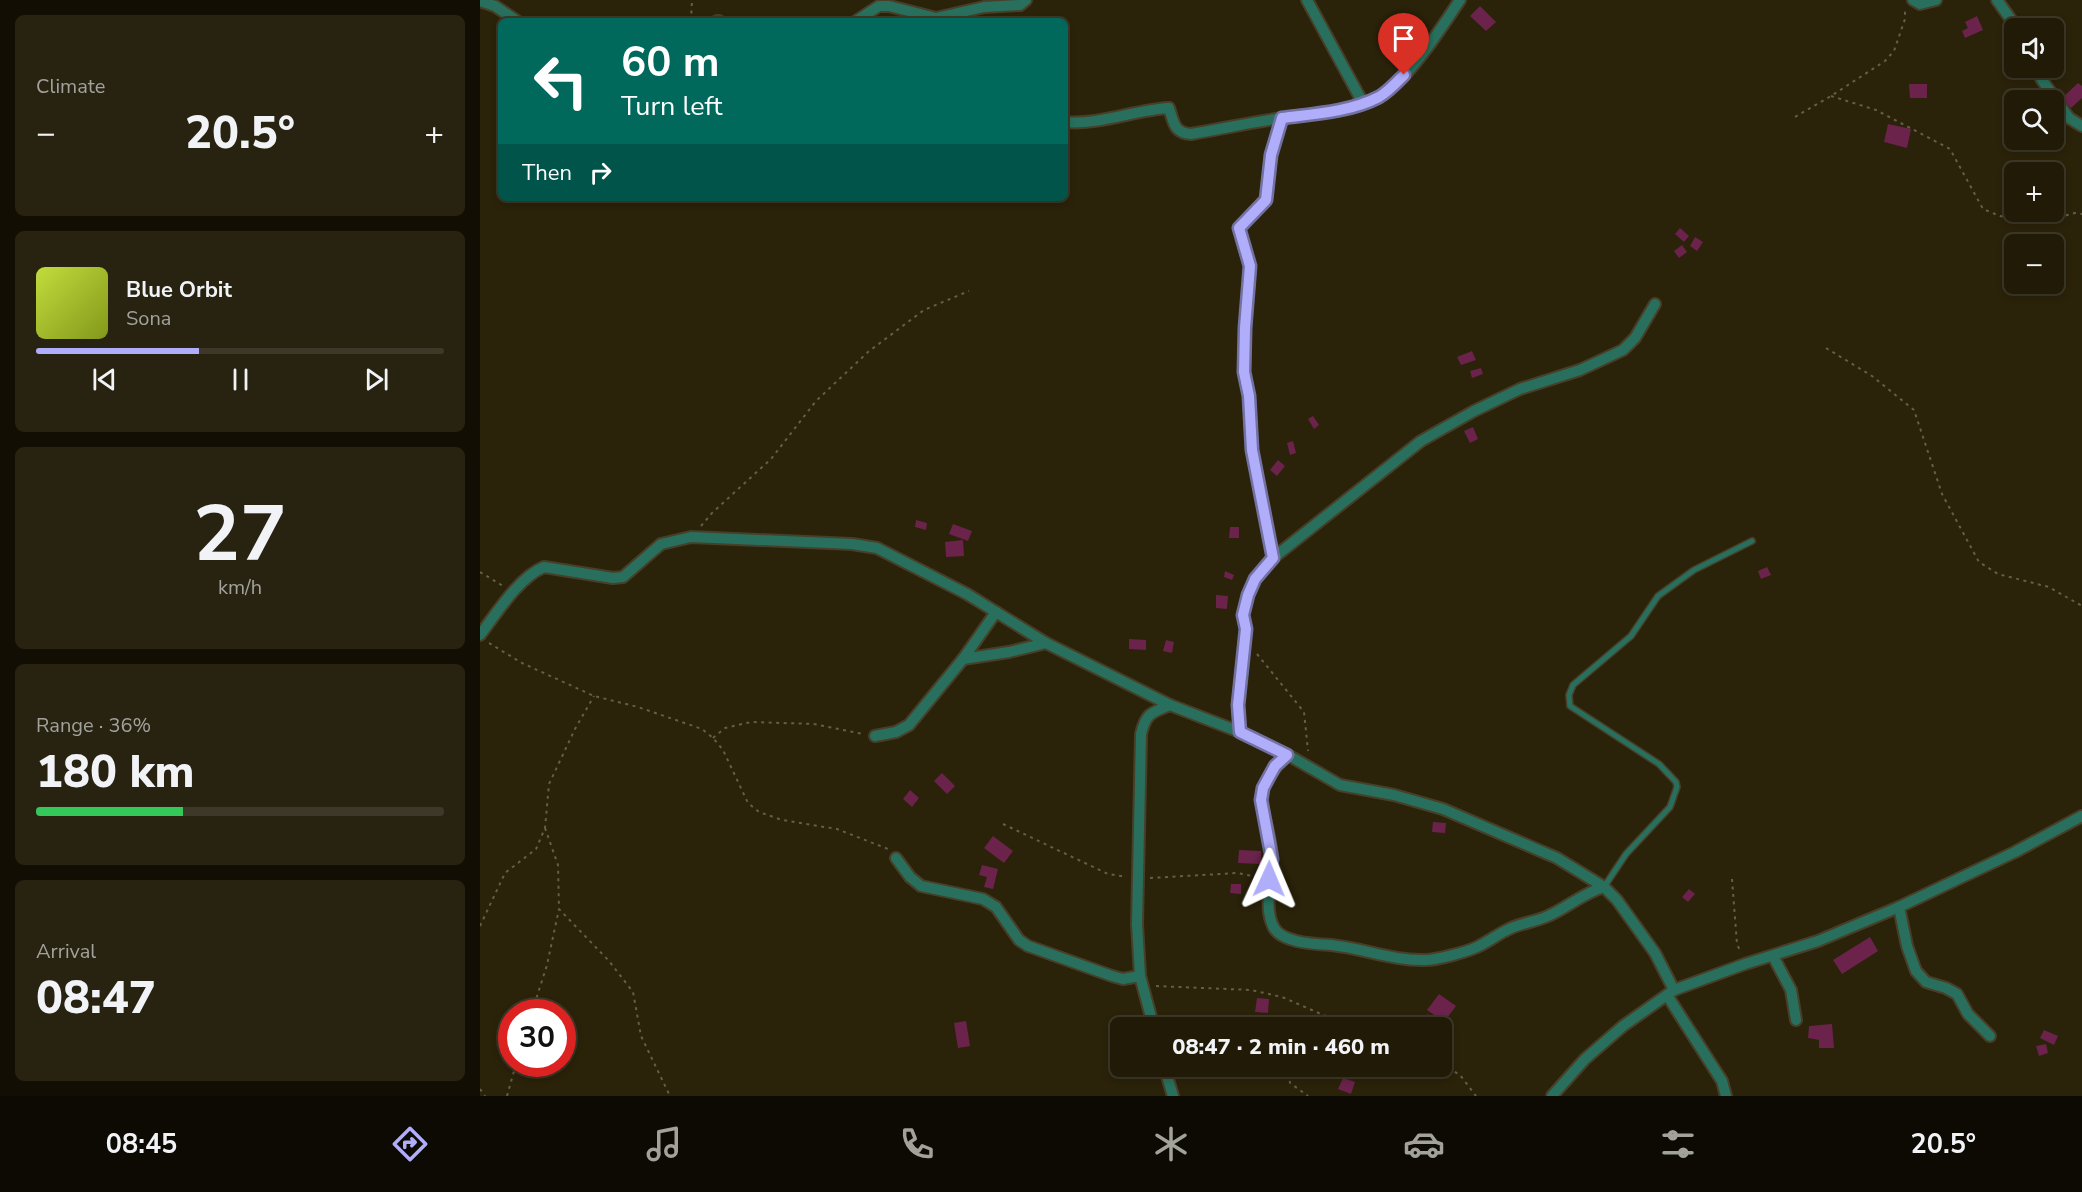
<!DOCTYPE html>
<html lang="en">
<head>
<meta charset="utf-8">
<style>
  :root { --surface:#201a07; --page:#282311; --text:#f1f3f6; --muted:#a2a19b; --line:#3d3828; --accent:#b0aefa }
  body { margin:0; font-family:"Nunito Sans",sans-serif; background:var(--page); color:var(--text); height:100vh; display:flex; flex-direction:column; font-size:22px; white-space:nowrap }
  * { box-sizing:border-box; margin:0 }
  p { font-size:20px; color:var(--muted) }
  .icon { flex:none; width:33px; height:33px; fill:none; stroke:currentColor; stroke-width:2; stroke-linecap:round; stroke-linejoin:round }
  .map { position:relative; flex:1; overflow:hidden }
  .side { display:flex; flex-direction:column; gap:15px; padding:15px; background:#120e04; width:480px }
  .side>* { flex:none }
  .top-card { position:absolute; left:18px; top:18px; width:570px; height:183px; border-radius:9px; box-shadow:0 3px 9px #0003,0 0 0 2px var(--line); background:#00695c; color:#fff; overflow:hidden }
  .buttons { position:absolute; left:1524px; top:18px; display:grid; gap:12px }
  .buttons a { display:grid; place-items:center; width:60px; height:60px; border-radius:9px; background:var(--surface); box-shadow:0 3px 9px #0003,0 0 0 2px var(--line); font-size:30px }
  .speed { position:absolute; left:18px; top:999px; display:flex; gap:12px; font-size:30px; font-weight:700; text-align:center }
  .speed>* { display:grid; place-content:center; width:78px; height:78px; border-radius:50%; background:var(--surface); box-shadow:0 3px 9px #0003,0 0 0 2px var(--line); line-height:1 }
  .speed .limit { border:9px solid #d22; background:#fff; color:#111 }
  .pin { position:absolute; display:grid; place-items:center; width:51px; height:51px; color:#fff; margin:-62px -26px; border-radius:50% 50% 50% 0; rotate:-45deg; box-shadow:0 0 6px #0007 }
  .pin .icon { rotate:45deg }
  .me { position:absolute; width:66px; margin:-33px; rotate:1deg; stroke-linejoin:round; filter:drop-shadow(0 0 4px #0008) }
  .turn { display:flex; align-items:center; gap:21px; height:126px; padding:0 24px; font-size:27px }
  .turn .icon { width:78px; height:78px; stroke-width:2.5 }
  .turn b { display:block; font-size:42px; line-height:51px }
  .then { display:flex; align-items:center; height:57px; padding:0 24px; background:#0003; gap:12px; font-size:22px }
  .big { font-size:45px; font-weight:800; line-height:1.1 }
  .side .card { flex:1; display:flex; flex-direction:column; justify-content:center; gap:9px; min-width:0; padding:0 21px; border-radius:9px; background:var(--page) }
  .side .dial { align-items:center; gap:0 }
  .dial b { font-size:78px; line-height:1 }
  .song { display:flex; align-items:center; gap:18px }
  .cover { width:72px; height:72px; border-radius:9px; background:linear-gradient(135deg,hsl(70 70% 55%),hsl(70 70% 35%)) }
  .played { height:6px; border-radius:3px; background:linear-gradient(90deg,var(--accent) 40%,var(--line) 40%) }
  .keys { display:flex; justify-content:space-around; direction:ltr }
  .heat { display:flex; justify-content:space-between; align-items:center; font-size:33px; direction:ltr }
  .charge { height:9px; border-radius:4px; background:linear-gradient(90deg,#34c759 36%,var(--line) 0) }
  .trip { position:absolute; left:630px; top:1017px; width:342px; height:60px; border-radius:9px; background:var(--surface); box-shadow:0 3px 9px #0003,0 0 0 2px var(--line); font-weight:800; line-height:60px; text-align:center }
  .tab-bar { display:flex; height:96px; justify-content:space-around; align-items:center; background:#0d0a03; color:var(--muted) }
  .tab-bar .icon { width:42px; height:42px }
  .tab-bar .current { color:var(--accent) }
  .tab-bar b { font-size:27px; color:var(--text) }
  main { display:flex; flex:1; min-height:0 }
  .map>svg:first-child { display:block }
  .building { fill:#6b234c }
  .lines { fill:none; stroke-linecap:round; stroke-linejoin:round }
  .service-casing { stroke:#473f28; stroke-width:8 }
  .minor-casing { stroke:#473f28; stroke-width:14 }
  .path { stroke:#655e48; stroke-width:2; stroke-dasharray:3 4.5; stroke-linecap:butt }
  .service { stroke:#28705d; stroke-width:5 }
  .minor { stroke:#28705d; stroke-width:10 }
  .route-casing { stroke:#7271a2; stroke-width:15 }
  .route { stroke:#b0aefa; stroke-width:10 }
</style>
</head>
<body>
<main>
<section class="side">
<div class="card"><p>Climate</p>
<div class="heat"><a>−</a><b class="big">20.5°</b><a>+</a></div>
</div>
<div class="card">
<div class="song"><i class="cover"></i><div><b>Blue Orbit</b><p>Sona</p></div></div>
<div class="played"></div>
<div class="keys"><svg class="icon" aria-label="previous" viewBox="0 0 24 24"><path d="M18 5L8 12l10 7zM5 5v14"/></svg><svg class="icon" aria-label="pause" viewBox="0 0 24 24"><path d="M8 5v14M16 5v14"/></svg><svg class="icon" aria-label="next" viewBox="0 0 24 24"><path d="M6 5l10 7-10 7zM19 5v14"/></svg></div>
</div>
<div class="card dial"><b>27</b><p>km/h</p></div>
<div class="card"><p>Range · 36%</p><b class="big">180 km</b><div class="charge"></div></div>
<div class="card"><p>Arrival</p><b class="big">08:47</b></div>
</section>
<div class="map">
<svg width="1602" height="1096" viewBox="0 0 1602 1096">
  <rect width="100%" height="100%" fill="#2a2209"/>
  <g class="building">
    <polygon points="1000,6 1016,22 1006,31 990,16"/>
    <polygon points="1497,16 1503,30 1485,38 1482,31 1488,28 1485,22"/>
    <polygon points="1598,83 1602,86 1602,98 1591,108 1582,98"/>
    <polygon points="1429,84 1447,84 1447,98 1430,98"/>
    <polygon points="1408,124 1431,129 1427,148 1404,142"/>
    <polygon points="1581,195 1583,205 1574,207 1574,197"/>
    <polygon points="1200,228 1209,236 1204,242 1195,234"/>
    <polygon points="1215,237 1223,242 1217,251 1210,246"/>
    <polygon points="1202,245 1207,252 1199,258 1194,251"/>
    <polygon points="992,351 996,360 981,365 977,357"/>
    <polygon points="1001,368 1003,374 992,378 990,371"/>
    <polygon points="833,416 839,425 834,429 828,419"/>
    <polygon points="993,427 998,439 990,443 984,431"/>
    <polygon points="813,441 816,453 810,455 807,443"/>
    <polygon points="798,460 805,466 797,476 790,470"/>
    <polygon points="436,520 447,523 446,530 435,527"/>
    <polygon points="473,524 492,531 488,541 469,534"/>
    <polygon points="750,527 759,527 759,538 749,538"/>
    <polygon points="483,540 484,556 466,557 465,542"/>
    <polygon points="1287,567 1291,575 1281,579 1278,571"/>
    <polygon points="745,571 754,575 752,580 744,577"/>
    <polygon points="736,595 748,596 747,609 736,608"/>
    <polygon points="649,639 666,640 666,650 649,649"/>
    <polygon points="686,640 694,642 692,653 683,651"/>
    <polygon points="462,773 475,786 467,794 454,781"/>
    <polygon points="430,790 439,798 432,807 423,799"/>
    <polygon points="953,822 966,823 965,833 952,832"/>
    <polygon points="513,836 533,851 524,863 504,848"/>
    <polygon points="759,850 781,851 781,864 758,863"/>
    <polygon points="502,865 518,869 513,889 504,887 507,877 499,875"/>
    <polygon points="751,884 761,884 761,894 750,893"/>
    <polygon points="1209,889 1215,894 1208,902 1202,897"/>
    <polygon points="1390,937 1398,951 1362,974 1353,960"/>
    <polygon points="959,994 976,1006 964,1022 947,1010"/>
    <polygon points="777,998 789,999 788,1013 775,1012"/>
    <polygon points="948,1014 953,1018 949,1023 944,1019"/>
    <polygon points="486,1021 490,1046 478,1048 474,1023"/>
    <polygon points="1352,1024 1354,1048 1339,1048 1339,1040 1328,1038 1329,1026"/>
    <polygon points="1564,1030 1578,1036 1574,1045 1560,1038"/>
    <polygon points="1566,1044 1568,1053 1559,1056 1556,1046"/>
    <polygon points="863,1078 875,1082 871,1094 858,1089"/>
  </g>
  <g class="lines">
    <defs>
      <polyline id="service" points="1124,887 1146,854 1190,807 1197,787 1196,782 1179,764 1090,706 1089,695 1093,685 1151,636 1178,596 1214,570 1272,541"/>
      <g id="minor">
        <polyline points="827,0 883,103"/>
        <polyline points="1433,0 1440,4 1456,0"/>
        <polyline points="1517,0 1537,28"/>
        <polyline points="0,1 15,6 37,21"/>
        <polyline points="237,21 239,21"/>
        <polyline points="376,21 399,6 409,6 456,18 504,7 540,5 546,0"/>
        <polyline points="1556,68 1562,80 1589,118 1602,126"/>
        <path d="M585 122C620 125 654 110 689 108 694 123 694 133 711 134 742 129 772 122 802 118 833 113 873 113 901 96 929 79 961 28 980 0"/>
        <polyline points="793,558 772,450 769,396 764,372 765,328 770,266 759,228 786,199 791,155 802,118"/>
        <path d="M0 635C16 614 39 577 64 567L133 578 143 577 181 544 211 537 372 544 397 548 487 594 566 643 690 705 760 732 808 755 860 785 914 795 963 809 1077 858 1124 887 1137 900 1175 953 1194 990"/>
        <polyline points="483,659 529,652 566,643"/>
        <polyline points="760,732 758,706 766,629 763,615 768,595 775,579 793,558 941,441 994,411 1040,389 1100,370 1143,350 1155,338 1175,304"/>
        <polyline points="395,736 416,732 429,725 483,659 516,612"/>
        <path d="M808 755C763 795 790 812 792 859 793 880 783 905 793 926 800 943 835 944 851 945 882 948 913 961 945 960 957 960 986 952 997 947 1008 942 1018 934 1029 929 1041 923 1055 922 1068 916 1087 908 1103 893 1124 887"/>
        <polyline points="416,858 430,877 441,886 503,899 516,907 539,940 548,946 632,976 643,979 660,976"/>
        <polyline points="1419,907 1427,946 1436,971 1446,982 1466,988 1477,994 1488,1014 1510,1036"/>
        <polyline points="1293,956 1311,990 1316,1020"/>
        <polyline points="1187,995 1242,1081 1246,1096"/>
        <path d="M674 1028 660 976 657 924 661 734C666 713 671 713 690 705"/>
        <polyline points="684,1066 693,1096"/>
        <polyline points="1072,1096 1105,1059 1143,1026 1194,990 1265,964 1338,941 1419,907 1535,852 1602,816"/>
      </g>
    </defs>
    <use href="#service" class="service-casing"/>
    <use href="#minor" class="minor-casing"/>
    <g class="path">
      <polyline points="211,21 212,0"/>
      <polyline points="1351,96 1396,110 1470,149 1503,209 1520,216 1557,223 1595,213 1602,214"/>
      <polyline points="1315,117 1351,96 1405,61 1414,51 1425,19 1425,9"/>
      <polyline points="1346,348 1392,376 1434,410 1462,494 1499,562 1518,574 1569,587 1602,606"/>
      <polyline points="221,526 232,513 291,459 336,401 388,352 444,310 489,291"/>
      <polyline points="0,572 23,586"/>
      <polyline points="9,643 42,663 114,696 158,707 222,729 233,738 243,750 268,803 279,812 302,820 357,829 408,849"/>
      <polyline points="777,654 824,712 828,751"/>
      <polyline points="233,738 245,728 271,722 334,724 383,734"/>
      <polyline points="523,824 628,874 646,877"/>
      <polyline points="65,828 78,865 79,909 129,961 153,992 161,1036 190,1096"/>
      <polyline points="670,878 757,873 778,877"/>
      <polyline points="1252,879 1257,944 1261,953"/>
      <polyline points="0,926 25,873 56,849 65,828 69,784 95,729 114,696"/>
      <polyline points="676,986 771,990 802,997 873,1028"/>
      <polyline points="52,1012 67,965 79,909"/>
      <polyline points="962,1064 980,1075 996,1096"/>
      <polyline points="808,1066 810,1083 828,1096"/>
      <polyline points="0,1089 5,1096"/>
      <polyline points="27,1096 36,1064"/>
    </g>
    <use href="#service" class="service"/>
    <use href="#minor" class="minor"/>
  </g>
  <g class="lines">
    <defs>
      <path id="route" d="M789 879 792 859 781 800 783 788 795 766 807 755 760 732 758 705 766 629 763 615 768 595 775 579 793 558 772 450 769 396 764 372 765 328 770 266 759 228 786 200 791 155 802 118C834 114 870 112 899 97 908 92 917 82 924 75"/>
    </defs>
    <use href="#route" class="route-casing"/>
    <use href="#route" class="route"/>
  </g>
</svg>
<div class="buttons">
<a><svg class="icon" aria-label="sound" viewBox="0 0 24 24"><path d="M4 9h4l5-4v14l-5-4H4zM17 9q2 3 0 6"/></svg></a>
<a><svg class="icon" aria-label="search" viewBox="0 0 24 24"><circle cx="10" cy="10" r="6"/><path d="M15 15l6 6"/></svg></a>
<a>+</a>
<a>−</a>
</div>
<div class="speed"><div class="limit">30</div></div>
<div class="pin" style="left:924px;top:75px;background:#d93025"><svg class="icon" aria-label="arrive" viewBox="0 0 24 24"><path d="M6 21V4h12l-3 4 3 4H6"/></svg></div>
<svg class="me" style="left:789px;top:879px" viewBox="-20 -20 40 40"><path d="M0-17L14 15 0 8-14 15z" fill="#b0aefa" stroke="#fff" stroke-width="4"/></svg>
<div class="trip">08:47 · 2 min · 460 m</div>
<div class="top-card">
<div class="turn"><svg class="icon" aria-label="left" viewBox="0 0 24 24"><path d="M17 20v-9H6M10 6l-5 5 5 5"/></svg><div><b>60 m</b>Turn left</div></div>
<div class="then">Then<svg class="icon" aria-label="right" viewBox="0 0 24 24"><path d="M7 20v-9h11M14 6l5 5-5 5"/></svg></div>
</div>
</div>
</main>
<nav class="tab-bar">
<b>08:45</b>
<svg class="icon current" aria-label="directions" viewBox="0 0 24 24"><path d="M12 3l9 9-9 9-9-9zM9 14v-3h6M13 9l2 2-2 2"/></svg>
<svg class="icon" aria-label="music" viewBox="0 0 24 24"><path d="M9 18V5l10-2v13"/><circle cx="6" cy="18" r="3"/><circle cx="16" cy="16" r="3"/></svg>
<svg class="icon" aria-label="phone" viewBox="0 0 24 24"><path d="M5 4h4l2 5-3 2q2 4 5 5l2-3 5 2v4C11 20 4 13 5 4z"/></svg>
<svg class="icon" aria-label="climate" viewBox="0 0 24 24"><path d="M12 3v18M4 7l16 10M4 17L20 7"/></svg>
<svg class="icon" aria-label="car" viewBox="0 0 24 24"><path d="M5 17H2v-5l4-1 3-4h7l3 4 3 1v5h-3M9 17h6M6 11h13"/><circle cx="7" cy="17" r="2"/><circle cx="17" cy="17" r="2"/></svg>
<svg class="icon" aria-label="filters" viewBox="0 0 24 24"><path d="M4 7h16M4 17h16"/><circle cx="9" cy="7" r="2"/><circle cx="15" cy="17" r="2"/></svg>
<b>20.5°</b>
</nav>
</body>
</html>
